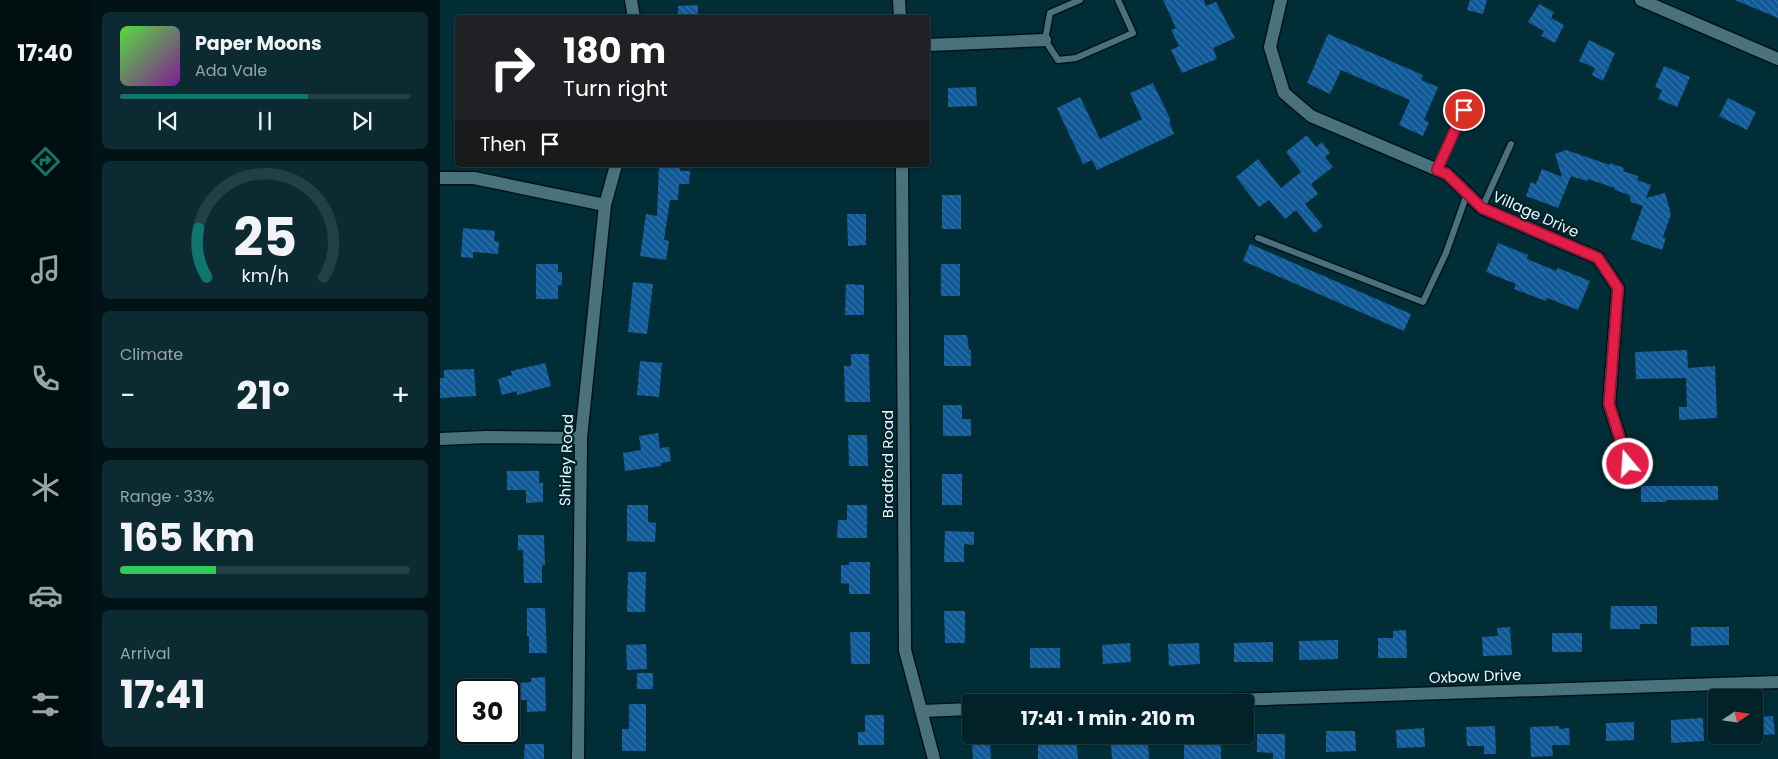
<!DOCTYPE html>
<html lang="en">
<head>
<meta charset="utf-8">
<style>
  :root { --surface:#012229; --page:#0b2a31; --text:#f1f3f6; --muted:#96a4a8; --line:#233f46; --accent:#0f766e }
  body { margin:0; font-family:Poppins,sans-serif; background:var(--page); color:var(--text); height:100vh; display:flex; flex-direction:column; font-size:19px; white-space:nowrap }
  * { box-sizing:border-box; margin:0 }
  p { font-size:16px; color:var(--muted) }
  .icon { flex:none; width:28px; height:28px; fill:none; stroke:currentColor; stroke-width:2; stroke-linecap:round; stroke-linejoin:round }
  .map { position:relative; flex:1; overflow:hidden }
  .sheet { display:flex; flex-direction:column; gap:12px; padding:12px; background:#011317; width:350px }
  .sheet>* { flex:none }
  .guide { position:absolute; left:15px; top:15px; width:475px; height:152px; border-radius:5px; box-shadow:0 1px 4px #0004,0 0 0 1px var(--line); background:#202124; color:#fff; overflow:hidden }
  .needle { width:32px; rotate:77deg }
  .tools { position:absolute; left:1268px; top:689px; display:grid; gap:10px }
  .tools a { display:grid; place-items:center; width:55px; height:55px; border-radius:5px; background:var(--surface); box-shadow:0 1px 4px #0004,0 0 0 1px var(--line); font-size:25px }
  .speed { position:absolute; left:15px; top:679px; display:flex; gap:10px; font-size:25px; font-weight:700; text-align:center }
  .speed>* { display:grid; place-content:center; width:65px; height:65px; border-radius:50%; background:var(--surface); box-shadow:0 1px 4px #0004,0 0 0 1px var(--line); line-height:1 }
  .speed .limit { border:2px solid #111; border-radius:8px; background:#fff; color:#111 }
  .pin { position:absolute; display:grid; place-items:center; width:42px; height:42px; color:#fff; margin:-21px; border:2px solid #fff; border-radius:50%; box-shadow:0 1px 5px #0007 }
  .me { position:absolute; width:55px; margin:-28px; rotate:342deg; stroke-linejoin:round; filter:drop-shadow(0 0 4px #0008) }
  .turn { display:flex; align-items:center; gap:18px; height:105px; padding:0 25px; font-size:22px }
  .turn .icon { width:65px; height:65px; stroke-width:2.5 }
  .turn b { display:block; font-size:35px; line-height:42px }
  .then { display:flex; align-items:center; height:48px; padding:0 25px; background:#0003; gap:10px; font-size:19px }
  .big { font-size:38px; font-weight:700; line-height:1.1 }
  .sheet .widget { flex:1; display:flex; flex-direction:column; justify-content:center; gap:8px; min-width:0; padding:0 18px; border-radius:8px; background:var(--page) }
  .sheet .dial { align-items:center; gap:0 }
  .dial svg { height:130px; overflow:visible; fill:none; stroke:var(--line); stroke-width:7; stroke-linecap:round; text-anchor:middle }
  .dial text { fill:var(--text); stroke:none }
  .song { display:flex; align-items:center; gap:15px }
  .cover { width:60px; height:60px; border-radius:8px; background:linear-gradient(135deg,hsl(110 70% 55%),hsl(290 70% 35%)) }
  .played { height:5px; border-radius:2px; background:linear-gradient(90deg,var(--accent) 65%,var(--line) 65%) }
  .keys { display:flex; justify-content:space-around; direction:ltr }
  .heat { display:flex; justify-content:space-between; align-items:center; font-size:28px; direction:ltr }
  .charge { height:8px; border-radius:4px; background:linear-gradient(90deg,#34c759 33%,var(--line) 0) }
  .trip { position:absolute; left:522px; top:694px; width:292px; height:50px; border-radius:5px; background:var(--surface); box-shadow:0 1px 4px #0004,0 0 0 1px var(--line); font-weight:700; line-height:50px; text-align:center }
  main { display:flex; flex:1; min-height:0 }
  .dock { display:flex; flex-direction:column; width:90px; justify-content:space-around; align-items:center; background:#000e10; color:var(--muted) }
  .dock .icon { width:35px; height:35px }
  .dock .on { color:var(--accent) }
  .dock b { font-size:22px; color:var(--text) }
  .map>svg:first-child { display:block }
  .building { fill:url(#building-back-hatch) }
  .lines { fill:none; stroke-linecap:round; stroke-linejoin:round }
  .service-casing { stroke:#011318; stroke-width:9 }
  .minor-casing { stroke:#011318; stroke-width:15 }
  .service { stroke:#4a727d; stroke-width:6 }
  .minor { stroke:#4a727d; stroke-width:12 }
  .route-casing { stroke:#92132f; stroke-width:12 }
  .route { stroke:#e11d48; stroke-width:9 }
  .labels { text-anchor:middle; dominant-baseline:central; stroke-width:4.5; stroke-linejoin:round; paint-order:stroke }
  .street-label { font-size:15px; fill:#e8f9fe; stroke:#032229 }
</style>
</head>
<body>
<main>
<nav class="dock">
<b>17:40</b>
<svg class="icon on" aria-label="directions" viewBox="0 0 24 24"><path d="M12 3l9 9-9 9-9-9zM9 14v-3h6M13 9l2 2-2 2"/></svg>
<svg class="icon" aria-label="music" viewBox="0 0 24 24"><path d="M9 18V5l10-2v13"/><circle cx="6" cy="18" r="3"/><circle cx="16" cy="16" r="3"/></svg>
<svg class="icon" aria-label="phone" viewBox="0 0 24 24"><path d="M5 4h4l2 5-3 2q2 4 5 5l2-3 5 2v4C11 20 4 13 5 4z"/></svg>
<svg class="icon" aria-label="climate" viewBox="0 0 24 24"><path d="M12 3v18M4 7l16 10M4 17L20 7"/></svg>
<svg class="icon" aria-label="car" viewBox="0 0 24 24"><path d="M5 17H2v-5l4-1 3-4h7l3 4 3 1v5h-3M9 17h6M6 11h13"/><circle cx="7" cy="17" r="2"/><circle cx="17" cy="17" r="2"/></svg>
<svg class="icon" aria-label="filters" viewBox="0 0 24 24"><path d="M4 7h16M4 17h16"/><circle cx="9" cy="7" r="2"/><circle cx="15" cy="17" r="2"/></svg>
</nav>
<section class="sheet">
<div class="widget">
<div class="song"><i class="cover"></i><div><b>Paper Moons</b><p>Ada Vale</p></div></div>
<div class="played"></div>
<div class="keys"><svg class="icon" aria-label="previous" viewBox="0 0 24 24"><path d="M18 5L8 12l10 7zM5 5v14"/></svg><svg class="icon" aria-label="pause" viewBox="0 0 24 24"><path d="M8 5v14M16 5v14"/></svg><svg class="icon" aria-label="next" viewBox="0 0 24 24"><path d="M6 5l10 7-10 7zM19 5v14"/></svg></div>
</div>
<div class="widget dial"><svg viewBox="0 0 100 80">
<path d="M14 69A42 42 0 1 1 86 69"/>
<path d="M14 69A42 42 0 0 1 9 39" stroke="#0f766e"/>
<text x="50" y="56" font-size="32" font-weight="700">25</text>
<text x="50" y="72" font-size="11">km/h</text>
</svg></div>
<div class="widget"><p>Climate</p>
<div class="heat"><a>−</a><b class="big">21°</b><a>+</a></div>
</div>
<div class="widget"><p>Range · 33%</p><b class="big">165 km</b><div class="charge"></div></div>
<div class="widget"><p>Arrival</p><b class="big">17:41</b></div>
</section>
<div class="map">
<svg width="1338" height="759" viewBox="0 0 1338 759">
  <defs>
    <pattern id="building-back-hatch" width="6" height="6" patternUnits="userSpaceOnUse" patternTransform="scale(1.25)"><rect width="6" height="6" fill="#105a98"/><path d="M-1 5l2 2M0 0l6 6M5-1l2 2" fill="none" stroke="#3372a7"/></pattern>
  </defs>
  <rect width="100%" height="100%" fill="#012d37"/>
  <g class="building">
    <polygon points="723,0 764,0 766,6 776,2 795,38 773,48 777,59 742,73 731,50 739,46 731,30 736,28"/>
    <polygon points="1030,0 1047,0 1043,14 1027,10"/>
    <polygon points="1295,0 1338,0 1338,18"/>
    <polygon points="1099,4 1114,12 1111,18 1124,25 1115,43 1101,36 1104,31 1088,22"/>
    <polygon points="258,5 258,18 238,18 238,6"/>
    <polygon points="888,34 983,75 981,80 998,87 984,120 989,122 983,136 959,125 970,100 901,70 890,94 867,83"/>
    <polygon points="1149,40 1175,53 1163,81 1152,75 1155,68 1139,61"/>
    <polygon points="1224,66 1250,77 1237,107 1218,99 1222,90 1215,87"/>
    <polygon points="713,83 731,121 729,122 734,134 657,170 652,160 643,164 617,108 640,97 660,139 702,119 690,93"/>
    <polygon points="536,87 537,106 508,107 508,88"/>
    <polygon points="1288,98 1316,112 1307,130 1279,116"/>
    <polygon points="867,135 876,147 882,142 890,153 885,157 893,167 871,184 878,194 865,204 883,226 874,233 856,210 845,219 829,200 819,207 796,177 818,159 841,188 861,172 846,152"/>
    <polygon points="1126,150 1170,165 1170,163 1184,168 1183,171 1198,176 1197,180 1211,185 1206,198 1225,193 1231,214 1223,237 1226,238 1222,250 1191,239 1203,206 1191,202 1189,195 1175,190 1175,188 1148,179 1147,181 1131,176 1118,208 1086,196 1091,182 1096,184 1102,169 1122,177 1115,154"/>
    <polygon points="219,165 240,165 240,171 250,171 249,184 239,184 238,200 230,200 224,240 229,241 226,260 200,256 206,214 217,216"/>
    <rect x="502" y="195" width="19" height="34"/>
    <polygon points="407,214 426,214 426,245 408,246"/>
    <polygon points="23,228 55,231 54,241 59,242 58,254 33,252 33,258 21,257"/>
    <polygon points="1058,243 1088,255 1087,259 1116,271 1118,268 1150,281 1138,310 1107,298 1106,301 1074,289 1076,284 1046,272"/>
    <polygon points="810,244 971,314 964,331 803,261"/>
    <polygon points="96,264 118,264 118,272 122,272 122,285 118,285 118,299 96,299"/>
    <rect x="501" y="264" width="19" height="32"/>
    <polygon points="193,282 213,284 207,334 188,332"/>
    <polygon points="406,284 424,285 424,315 405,315"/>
    <polygon points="504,335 527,335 529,350 531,350 531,366 504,366"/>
    <polygon points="1247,350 1248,368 1275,366 1277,418 1239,420 1239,407 1247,407 1246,378 1196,379 1195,352"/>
    <polygon points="411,354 429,354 430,402 405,402 404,366 411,366"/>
    <polygon points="200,361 222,363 219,397 197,395"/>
    <polygon points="105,363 111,386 77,395 77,391 62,395 58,379 72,375 71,371"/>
    <polygon points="34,369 36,396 0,398 0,378 4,378 4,370"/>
    <polygon points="503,405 522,405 522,419 531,419 531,436 503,436"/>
    <polygon points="218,433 220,448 229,447 231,461 221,463 221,466 185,471 183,453 201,450 199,436"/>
    <polygon points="408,435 427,435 428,466 409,466"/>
    <polygon points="67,471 99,471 99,483 103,483 103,502 86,503 86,490 67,490"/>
    <rect x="502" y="474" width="20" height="31"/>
    <polygon points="1201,486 1278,486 1278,500 1226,500 1226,502 1201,502"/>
    <polygon points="187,505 208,505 208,522 216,523 215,542 187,541"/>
    <polygon points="407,505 427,505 427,538 397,538 398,520 407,520"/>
    <polygon points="505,531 534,532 534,545 524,544 524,562 504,562"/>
    <polygon points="78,535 104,535 105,565 102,565 102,583 84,583 83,550 78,550"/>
    <polygon points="409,562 430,562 430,594 409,594 409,584 401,583 401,565 409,565"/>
    <polygon points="188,572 206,572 205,612 187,612"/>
    <polygon points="1171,606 1217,606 1217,624 1200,624 1200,629 1170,629"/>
    <polygon points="87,608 105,608 107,653 89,653 89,636 87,636"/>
    <polygon points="504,611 525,611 525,643 505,643"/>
    <polygon points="1070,627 1072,655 1043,656 1042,637 1058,636 1057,628"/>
    <polygon points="1251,627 1289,627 1289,645 1251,646"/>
    <polygon points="966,630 967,658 938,658 938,638 953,638 953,631"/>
    <polygon points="410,632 430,632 430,664 411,664"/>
    <rect x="1112" y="633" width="30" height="19"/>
    <polygon points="898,640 898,659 859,660 859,641"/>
    <polygon points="833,642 833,662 794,662 794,643"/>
    <polygon points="690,643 691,662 663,664 662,645"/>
    <polygon points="759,643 760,664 729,666 728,644"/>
    <polygon points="206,644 207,669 187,670 186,645"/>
    <rect x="590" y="648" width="30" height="20"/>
    <rect x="197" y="673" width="16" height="16"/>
    <polygon points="105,677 106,711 87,712 87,700 79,700 78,683 91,682 91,678"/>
    <polygon points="189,704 206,704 206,751 182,751 182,729 189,729"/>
    <polygon points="425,715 444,715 444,745 418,745 418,732 425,732"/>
    <polygon points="1333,716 1335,734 1314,736 1314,717"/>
    <polygon points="1263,718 1264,741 1231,743 1231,720"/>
    <polygon points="1194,722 1194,740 1166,741 1166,723"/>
    <polygon points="1055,726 1056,754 1044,754 1044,746 1027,746 1026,727"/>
    <polygon points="1119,726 1119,729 1129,728 1130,745 1112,745 1113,756 1091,757 1090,727"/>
    <polygon points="984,728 985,747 957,748 956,730"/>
    <polygon points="886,731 915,731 916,751 886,752"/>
    <polygon points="817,734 845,734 845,759 833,759 833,753 817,752"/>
    <polygon points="623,737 636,737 638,759 598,759 598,741 621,740"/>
    <polygon points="781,737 781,759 744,759 744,738"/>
    <polygon points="550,742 551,759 533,759 532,743"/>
    <polygon points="708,743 709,759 672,759 671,745"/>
    <polygon points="85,744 104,744 104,759 84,759"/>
  </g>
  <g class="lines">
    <defs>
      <g id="service">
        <polyline points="640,0 610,13 605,40 618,60 636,58 693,33 678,0"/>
        <polyline points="997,170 1024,110"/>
        <polyline points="1042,208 1071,144"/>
        <polyline points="818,238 983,302 1006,253 1027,194"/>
      </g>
      <g id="minor">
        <polyline points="191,0 194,18"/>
        <polyline points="459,0 460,18"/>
        <polyline points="841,0 830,47 844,93 871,116 1007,174 1042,208 1158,258 1178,288 1169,404 1188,464"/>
        <polyline points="1201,0 1338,59"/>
        <polyline points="488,45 605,40"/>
        <polyline points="462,165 465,650 494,759"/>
        <polyline points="0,178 34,178 165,205"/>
        <polyline points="0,439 46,437 141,438"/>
        <polyline points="733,702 1338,682"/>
        <polyline points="482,711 531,709"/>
        <polyline points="138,759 141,438 165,205 176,165"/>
      </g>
    </defs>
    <use href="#service" class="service-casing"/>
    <use href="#minor" class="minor-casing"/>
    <use href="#service" class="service"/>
    <use href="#minor" class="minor"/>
  </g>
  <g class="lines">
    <defs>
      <polyline id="route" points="1024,110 997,170 1007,174 1042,208 1158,258 1178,288 1169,404 1188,464"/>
    </defs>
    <use href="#route" class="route-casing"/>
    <use href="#route" class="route"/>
  </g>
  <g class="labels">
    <g class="street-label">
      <text transform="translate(1096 214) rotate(24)">Village Drive</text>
      <text transform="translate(126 460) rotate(-88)">Shirley Road</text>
      <text transform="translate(447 464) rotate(-90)">Bradford Road</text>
      <text transform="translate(1035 676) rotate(-2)">Oxbow Drive</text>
    </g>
  </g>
</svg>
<div class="tools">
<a><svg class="needle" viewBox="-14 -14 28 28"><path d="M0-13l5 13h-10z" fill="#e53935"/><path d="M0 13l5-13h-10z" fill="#96a4a8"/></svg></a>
</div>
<div class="speed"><div class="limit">30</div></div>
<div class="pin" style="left:1024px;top:110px;background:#d93025"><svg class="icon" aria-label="arrive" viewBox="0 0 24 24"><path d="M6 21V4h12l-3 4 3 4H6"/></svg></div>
<svg class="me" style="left:1188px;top:464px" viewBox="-20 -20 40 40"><circle r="17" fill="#e11d48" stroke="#fff" stroke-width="3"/><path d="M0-11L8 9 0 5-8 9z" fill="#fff"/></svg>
<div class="trip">17:41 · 1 min · 210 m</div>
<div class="guide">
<div class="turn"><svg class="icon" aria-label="right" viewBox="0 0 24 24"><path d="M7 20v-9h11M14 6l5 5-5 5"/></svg><div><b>180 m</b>Turn right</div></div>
<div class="then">Then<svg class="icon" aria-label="arrive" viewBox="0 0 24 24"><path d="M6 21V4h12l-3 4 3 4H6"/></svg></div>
</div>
</div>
</main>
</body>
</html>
